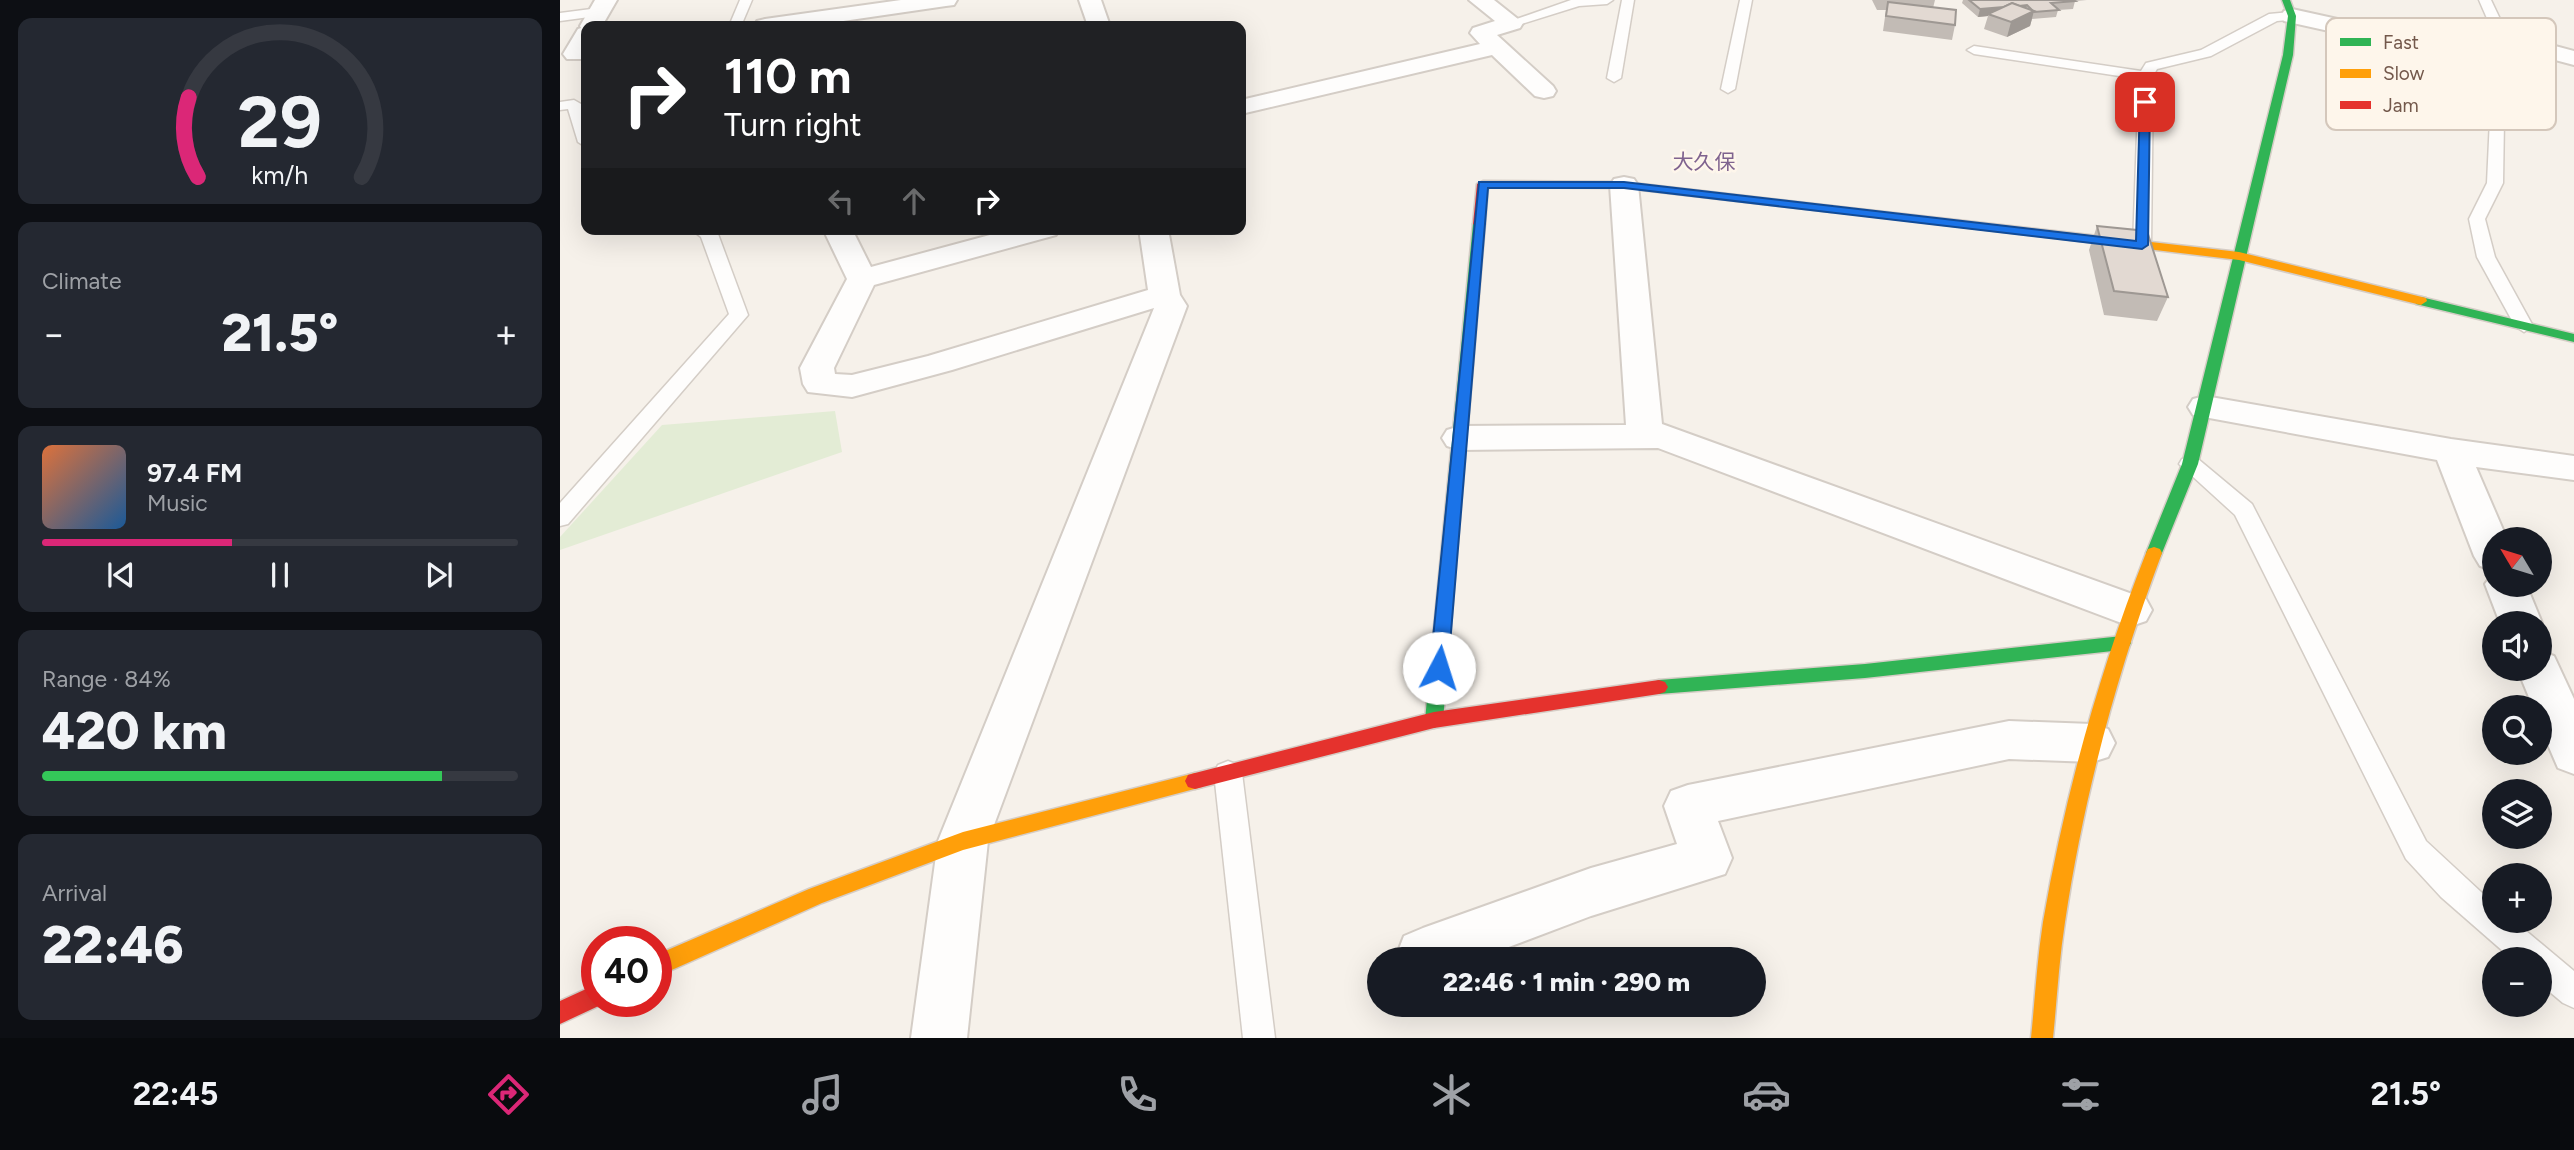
<!DOCTYPE html>
<html lang="en">
<head>
<meta charset="utf-8">
<style>
  :root { --surface:#171b24; --page:#242831; --text:#f1f3f6; --muted:#9ea1a6; --line:#363941; --accent:#db2777 }
  body { margin:0; font-family:Figtree,"Noto Sans JP",sans-serif; background:var(--page); color:var(--text); height:100vh; display:flex; flex-direction:column; font-size:26px; white-space:nowrap }
  * { box-sizing:border-box; margin:0 }
  p { font-size:23px; color:var(--muted) }
  .icon { flex:none; width:38px; height:38px; fill:none; stroke:currentColor; stroke-width:2; stroke-linecap:round; stroke-linejoin:round }
  .map { position:relative; flex:1; overflow:hidden }
  .side { display:flex; flex-direction:column; gap:18px; padding:18px; background:#0d0f14; width:560px }
  .side>* { flex:none }
  .guide { position:absolute; left:21px; top:21px; width:665px; height:214px; border-radius:14px; box-shadow:0 7px 28px #0002; background:#202124; color:#fff; overflow:hidden }
  .needle { width:46px; rotate:308deg }
  .fabs { position:absolute; left:1922px; top:527px; display:grid; gap:14px }
  .fabs a { display:grid; place-items:center; width:70px; height:70px; border-radius:50%; background:var(--surface); box-shadow:0 7px 28px #0002; font-size:35px }
  .speed { position:absolute; left:21px; top:926px; display:flex; gap:14px; font-size:35px; font-weight:700; text-align:center }
  .speed>* { display:grid; place-content:center; width:91px; height:91px; border-radius:50%; background:var(--surface); box-shadow:0 7px 28px #0002; line-height:1 }
  .speed .limit { border:10px solid #d22; background:#fff; color:#111 }
  .pin { position:absolute; display:grid; place-items:center; width:60px; height:60px; color:#fff; margin:-30px; border-radius:14px; box-shadow:0 4px 10px #0006 }
  .me { position:absolute; width:77px; margin:-38px; rotate:5deg; stroke-linejoin:round; filter:drop-shadow(0 0 5px #0008) }
  .turn { display:flex; align-items:center; gap:24px; height:147px; padding:0 28px; font-size:32px }
  .turn .icon { width:91px; height:91px; stroke-width:2.5 }
  .turn b { display:block; font-size:49px; line-height:60px }
  .lanes { display:flex; align-items:center; height:66px; padding:0 28px; background:#0003; justify-content:center; gap:35px; direction:ltr }
  .lanes .off { opacity:.35 }
  .big { font-size:52px; font-weight:800; line-height:1.1 }
  .side .widget { flex:1; display:flex; flex-direction:column; justify-content:center; gap:10px; min-width:0; padding:0 24px; border-radius:14px; background:var(--page) }
  .side .dial { align-items:center; gap:0 }
  .dial svg { height:182px; overflow:visible; fill:none; stroke:var(--line); stroke-width:7; stroke-linecap:round; text-anchor:middle }
  .dial text { fill:var(--text); stroke:none }
  .song { display:flex; align-items:center; gap:21px }
  .cover { width:84px; height:84px; border-radius:10px; background:linear-gradient(135deg,hsl(20 70% 55%),hsl(210 70% 35%)) }
  .played { height:7px; border-radius:4px; background:linear-gradient(90deg,var(--accent) 40%,var(--line) 40%) }
  .keys { display:flex; justify-content:space-around; direction:ltr }
  .heat { display:flex; justify-content:space-between; align-items:center; font-size:38px; direction:ltr }
  .charge { height:10px; border-radius:5px; background:linear-gradient(90deg,#34c759 84%,var(--line) 0) }
  .trip { position:absolute; left:807px; top:947px; width:399px; height:70px; border-radius:35px; background:var(--surface); box-shadow:0 7px 28px #0002; font-weight:800; line-height:70px; text-align:center }
  .tab-bar { display:flex; height:112px; justify-content:space-around; align-items:center; background:#090b0e; color:var(--muted) }
  .tab-bar .icon { width:49px; height:49px }
  .tab-bar .active { color:var(--accent) }
  .tab-bar b { font-size:32px; color:var(--text) }
  main { display:flex; flex:1; min-height:0 }
  .map>svg:first-child { display:block }
  .green { fill:#e3ecd5 }
  .lines { fill:none; stroke-linecap:round; stroke-linejoin:round }
  .lane-casing { stroke:#d4cdc6; stroke-width:3 }
  .street-casing { stroke:#d4cdc6; stroke-width:4 }
  .fast-casing { stroke:#d5cdc6; stroke-width:3 }
  .slow-casing { stroke:#d5cdc6; stroke-width:3 }
  .jam-casing { stroke:#d5cdc6; stroke-width:3 }
  .lane { fill:#fefdfc; fill-rule:evenodd }
  .street { fill:#fefdfc; fill-rule:evenodd }
  .fast { fill:#30b455; fill-rule:evenodd }
  .slow { fill:#ff9f0a; fill-rule:evenodd }
  .jam { fill:#e5322d; fill-rule:evenodd }
  .wall { fill:#c2bbb5 }
  .shaded-wall { fill:#9e9893 }
  .building { fill:#e2d9d2; stroke:#9e9893; stroke-width:2 }
  .route { fill:#1a73e8; stroke:#114b97; stroke-width:2 }
  .labels { text-anchor:middle; dominant-baseline:central; stroke-width:5; stroke-linejoin:round; paint-order:stroke }
  .far-quarter-label { font-size:21px; fill:#7f638f; stroke:#fef6eb }
  .key { fill:#fef6eb; stroke:#d4c7bb; stroke-width:2 }
  .key-label { font-size:19px; fill:#73584b }
</style>
</head>
<body>
<main>
<section class="side">
<div class="widget dial"><svg viewBox="0 0 100 80">
<path d="M14 69A42 42 0 1 1 86 69"/>
<path d="M14 69A42 42 0 0 1 10 34" stroke="#db2777"/>
<text x="50" y="56" font-size="32" font-weight="700">29</text>
<text x="50" y="72" font-size="11">km/h</text>
</svg></div>
<div class="widget"><p>Climate</p>
<div class="heat"><a>−</a><b class="big">21.5°</b><a>+</a></div>
</div>
<div class="widget">
<div class="song"><i class="cover"></i><div><b>97.4 FM</b><p>Music</p></div></div>
<div class="played"></div>
<div class="keys"><svg class="icon" aria-label="previous" viewBox="0 0 24 24"><path d="M18 5L8 12l10 7zM5 5v14"/></svg><svg class="icon" aria-label="pause" viewBox="0 0 24 24"><path d="M8 5v14M16 5v14"/></svg><svg class="icon" aria-label="next" viewBox="0 0 24 24"><path d="M6 5l10 7-10 7zM19 5v14"/></svg></div>
</div>
<div class="widget"><p>Range · 84%</p><b class="big">420 km</b><div class="charge"></div></div>
<div class="widget"><p>Arrival</p><b class="big">22:46</b></div>
</section>
<div class="map">
<svg width="2014" height="1038" viewBox="0 0 2014 1038">
  <rect width="100%" height="100%" fill="#f6f1ea"/>
  <polygon class="green" points="275,411 282,452 0,550 0,537 102,425"/>
  <g class="lines">
    <defs>
      <g id="lane">
        <polygon points="180,0 192,0 181,26 169,26"/>
        <polygon points="1011,0 1053,0 1047,4 1019,6 952,27 945,23"/>
        <polygon points="1062,0 1074,0 1061,78 1054,82 1047,78"/>
        <polygon points="1180,0 1192,0 1175,89 1168,93 1161,89"/>
        <polygon points="1919,0 1931,0 1949,38 1975,72 1965,93 1944,119 1943,183 1925,219 1935,257 1973,326 1964,332 1955,326 1917,257 1909,219 1927,183 1930,119 1951,92 1961,72 1936,39"/>
        <polygon points="39,8 45,12 44,15 0,21 0,13"/>
        <polygon points="1732,12 1738,16 1737,19 1717,21 1651,56 1597,69 1593,76 1591,245 1582,250 1573,245 1579,79 1414,54 1407,50 1414,46 1581,71 1586,63 1641,50 1709,14"/>
        <polygon points="14,100 21,104 26,119 26,147 18,142 8,109 0,110 0,102"/>
        <polygon points="131,229 153,229 158,234 188,315 8,524 0,526 0,503 169,314 141,237"/>
        <polygon points="1630,457 1638,459 1692,504 1866,841 1934,904 1934,920 1953,920 2014,971 2014,1008 2003,1003 1979,983 1979,959 1952,959 1881,897 1846,859 1675,515 1619,464 1622,459"/>
        <polygon points="668,761 678,765 682,773 715,1038 683,1038 654,773 658,765"/>
      </g>
      <g id="street">
        <polygon points="35,0 57,0 42,26 26,26 26,59 7,59 3,54 18,29 21,28 20,26"/>
        <polygon points="341,0 397,0 394,5 386,6 249,26 194,26 197,21 205,19"/>
        <polygon points="519,0 541,0 550,26 528,26"/>
        <polygon points="909,0 934,0 963,23 960,28 937,35 993,86 996,91 993,96 984,98 975,96 932,55 681,114 681,100 920,44 910,33 913,28 935,21"/>
        <polygon points="1732,9 1832,31 1943,32 2014,51 2014,65 1942,46 1832,45 1724,21 1721,16 1724,11"/>
        <polygon points="1064,177 1074,179 1078,185 1102,424 1586,599 1592,610 1586,621 1571,626 1556,621 1098,448 900,450 887,446 882,438 887,430 900,426 1066,425 1050,185 1054,179"/>
        <polygon points="263,229 292,229 311,267 452,229 500,229 496,235 314,285 274,368 275,374 292,375 368,356 588,290 579,229 608,229 620,295 627,306 428,841 407,1038 351,1038 378,841 594,308 392,370 292,397 248,392 243,384 240,368 287,279"/>
        <polygon points="1645,396 1891,439 2014,456 2014,480 1916,467 1947,539 1934,539 1934,570 1920,566 1914,556 1877,460 1633,415 1628,407 1633,399"/>
        <polygon points="1934,572 1934,584 1966,584 1982,623 1979,628 1979,623 1940,623 1925,584"/>
        <polygon points="1979,651 1994,656 2014,699 2014,774 1998,768 1979,724 1979,707 1973,707 1957,668 1979,668"/>
        <polygon points="1449,721 1532,724 1548,729 1555,743 1548,757 1532,762 1449,759 1158,821 1172,858 1165,874 1031,916 917,959 839,959 837,954 844,936 863,928 1031,868 1117,844 1104,806 1111,791 1128,785"/>
      </g>
      <g id="fast">
        <polygon points="1722,0 1730,0 1736,16 1733,55 1638,464 1602,553 1600,557 1588,557 1586,553 1622,464 1723,55 1728,16"/>
        <polygon points="919,220 925,224 883,720 881,725 874,728 867,725 865,720 913,224"/>
        <polygon points="1861,297 2014,334 2014,342 1856,304 1855,301"/>
        <polygon points="1562,636 1568,638 1571,643 1568,648 1562,650 1305,678 1099,694 1093,692 1090,687 1093,682 1099,680 1305,664"/>
      </g>
      <g id="slow">
        <polygon points="1272,206 1679,252 1866,298 1867,301 1861,305 1679,260 1268,211 1268,207"/>
        <path d="M1594 547 1600 549 1602 553C1557 672 1524 795 1505 922 1499 960 1497 999 1493 1038H1471C1475 999 1477 960 1483 922 1505 795 1539 672 1586 553L1588 549Z"/>
        <polygon points="635,773 642,775 645,781 642,787 403,850 262,903 96,977 96,955 249,889 403,832"/>
      </g>
      <g id="jam">
        <polygon points="923,181 1064,182 1272,206 1278,209 1272,212 1064,188 928,187 925,224 919,228 913,224 917,184"/>
        <polygon points="1099,680 1105,682 1108,687 1105,692 1099,694 874,728 635,789 628,787 625,781 628,775 635,773 874,712"/>
        <polygon points="37,984 37,1001 45,1003 0,1024 0,1001"/>
      </g>
    </defs>
    <use href="#lane" class="lane-casing"/>
    <use href="#street" class="street-casing"/>
    <use href="#fast" class="fast-casing"/>
    <use href="#slow" class="slow-casing"/>
    <use href="#jam" class="jam-casing"/>
    <use href="#lane" class="lane"/>
    <use href="#street" class="street"/>
    <use href="#fast" class="fast"/>
    <use href="#slow" class="slow"/>
    <use href="#jam" class="jam"/>
  </g>
  <g class="wall">
    <polygon points="1312,0 1375,0 1373,8 1395,25 1392,40 1323,31 1326,10 1317,10"/>
    <polygon points="1403,0 1527,0 1515,1 1513,9 1498,10 1496,17 1472,19 1470,26 1447,37 1424,29 1428,16 1418,17 1402,3"/>
    <polygon points="1537,226 1608,297 1597,321 1544,315 1529,250"/>
  </g>
  <g class="shaded-wall">
    <polygon points="1467,5 1465,13 1428,14 1428,16 1418,17 1420,9"/>
    <polygon points="1474,11 1470,26 1447,37 1451,22"/>
  </g>
  <g class="building">
    <polygon points="1409,0 1513,0 1515,1 1491,3 1499,10 1474,12 1467,5 1459,6 1452,3 1444,7 1420,9"/>
    <polygon points="1328,2 1396,10 1395,25 1326,16"/>
    <polygon points="1452,3 1474,11 1451,22 1428,14"/>
    <polygon points="1537,226 1587,231 1608,297 1554,291"/>
  </g>
  <polygon class="route" points="1585,99 1590,102 1588,245 1582,249 1064,188 928,188 888,668 885,674 872,674 870,668 919,182 1064,182 1576,241 1580,102"/>
  <g class="labels">
    <g class="far-quarter-label">
      <text x="1144" y="161">大久保</text>
    </g>
  </g>
  <rect x="1766" y="18" width="230" height="112" rx="10" class="key"/>
  <rect x="1780" y="38" width="31" height="8" fill="#30b455"/>
  <rect x="1780" y="69" width="31" height="9" fill="#ff9f0a"/>
  <rect x="1780" y="101" width="31" height="8" fill="#e5322d"/>
  <g class="key-label">
    <text x="1823" y="49">Fast</text>
    <text x="1823" y="80">Slow</text>
    <text x="1823" y="112">Jam</text>
  </g>
</svg>
<div class="fabs">
<a><svg class="needle" viewBox="-14 -14 28 28"><path d="M0-13l5 13h-10z" fill="#e53935"/><path d="M0 13l5-13h-10z" fill="#9ea1a6"/></svg></a>
<a><svg class="icon" aria-label="sound" viewBox="0 0 24 24"><path d="M4 9h4l5-4v14l-5-4H4zM17 9q2 3 0 6"/></svg></a>
<a><svg class="icon" aria-label="search" viewBox="0 0 24 24"><circle cx="10" cy="10" r="6"/><path d="M15 15l6 6"/></svg></a>
<a><svg class="icon" aria-label="layers" viewBox="0 0 24 24"><path d="M12 4l9 5-9 5-9-5zM3 14l9 5 9-5"/></svg></a>
<a>+</a>
<a>−</a>
</div>
<div class="speed"><div class="limit">40</div></div>
<div class="pin" style="left:1585px;top:102px;background:#d93025"><svg class="icon" aria-label="arrive" viewBox="0 0 24 24"><path d="M6 21V4h12l-3 4 3 4H6"/></svg></div>
<svg class="me" style="left:879px;top:668px" viewBox="-20 -20 40 40"><circle r="19" fill="#fff"/><path d="M0-13L10 11 0 6-10 11z" fill="#1a73e8"/></svg>
<div class="trip">22:46 · 1 min · 290 m</div>
<div class="guide">
<div class="turn"><svg class="icon" aria-label="right" viewBox="0 0 24 24"><path d="M7 20v-9h11M14 6l5 5-5 5"/></svg><div><b>110 m</b>Turn right</div></div>
<div class="lanes"><svg class="icon off" aria-label="left" viewBox="0 0 24 24"><path d="M17 20v-9H6M10 6l-5 5 5 5"/></svg><svg class="icon off" aria-label="ahead" viewBox="0 0 24 24"><path d="M12 20V5M6 11l6-6 6 6"/></svg><svg class="icon" aria-label="right" viewBox="0 0 24 24"><path d="M7 20v-9h11M14 6l5 5-5 5"/></svg></div>
</div>
</div>
</main>
<nav class="tab-bar">
<b>22:45</b>
<svg class="icon active" aria-label="directions" viewBox="0 0 24 24"><path d="M12 3l9 9-9 9-9-9zM9 14v-3h6M13 9l2 2-2 2"/></svg>
<svg class="icon" aria-label="music" viewBox="0 0 24 24"><path d="M9 18V5l10-2v13"/><circle cx="6" cy="18" r="3"/><circle cx="16" cy="16" r="3"/></svg>
<svg class="icon" aria-label="phone" viewBox="0 0 24 24"><path d="M5 4h4l2 5-3 2q2 4 5 5l2-3 5 2v4C11 20 4 13 5 4z"/></svg>
<svg class="icon" aria-label="climate" viewBox="0 0 24 24"><path d="M12 3v18M4 7l16 10M4 17L20 7"/></svg>
<svg class="icon" aria-label="car" viewBox="0 0 24 24"><path d="M5 17H2v-5l4-1 3-4h7l3 4 3 1v5h-3M9 17h6M6 11h13"/><circle cx="7" cy="17" r="2"/><circle cx="17" cy="17" r="2"/></svg>
<svg class="icon" aria-label="filters" viewBox="0 0 24 24"><path d="M4 7h16M4 17h16"/><circle cx="9" cy="7" r="2"/><circle cx="15" cy="17" r="2"/></svg>
<b>21.5°</b>
</nav>
</body>
</html>
